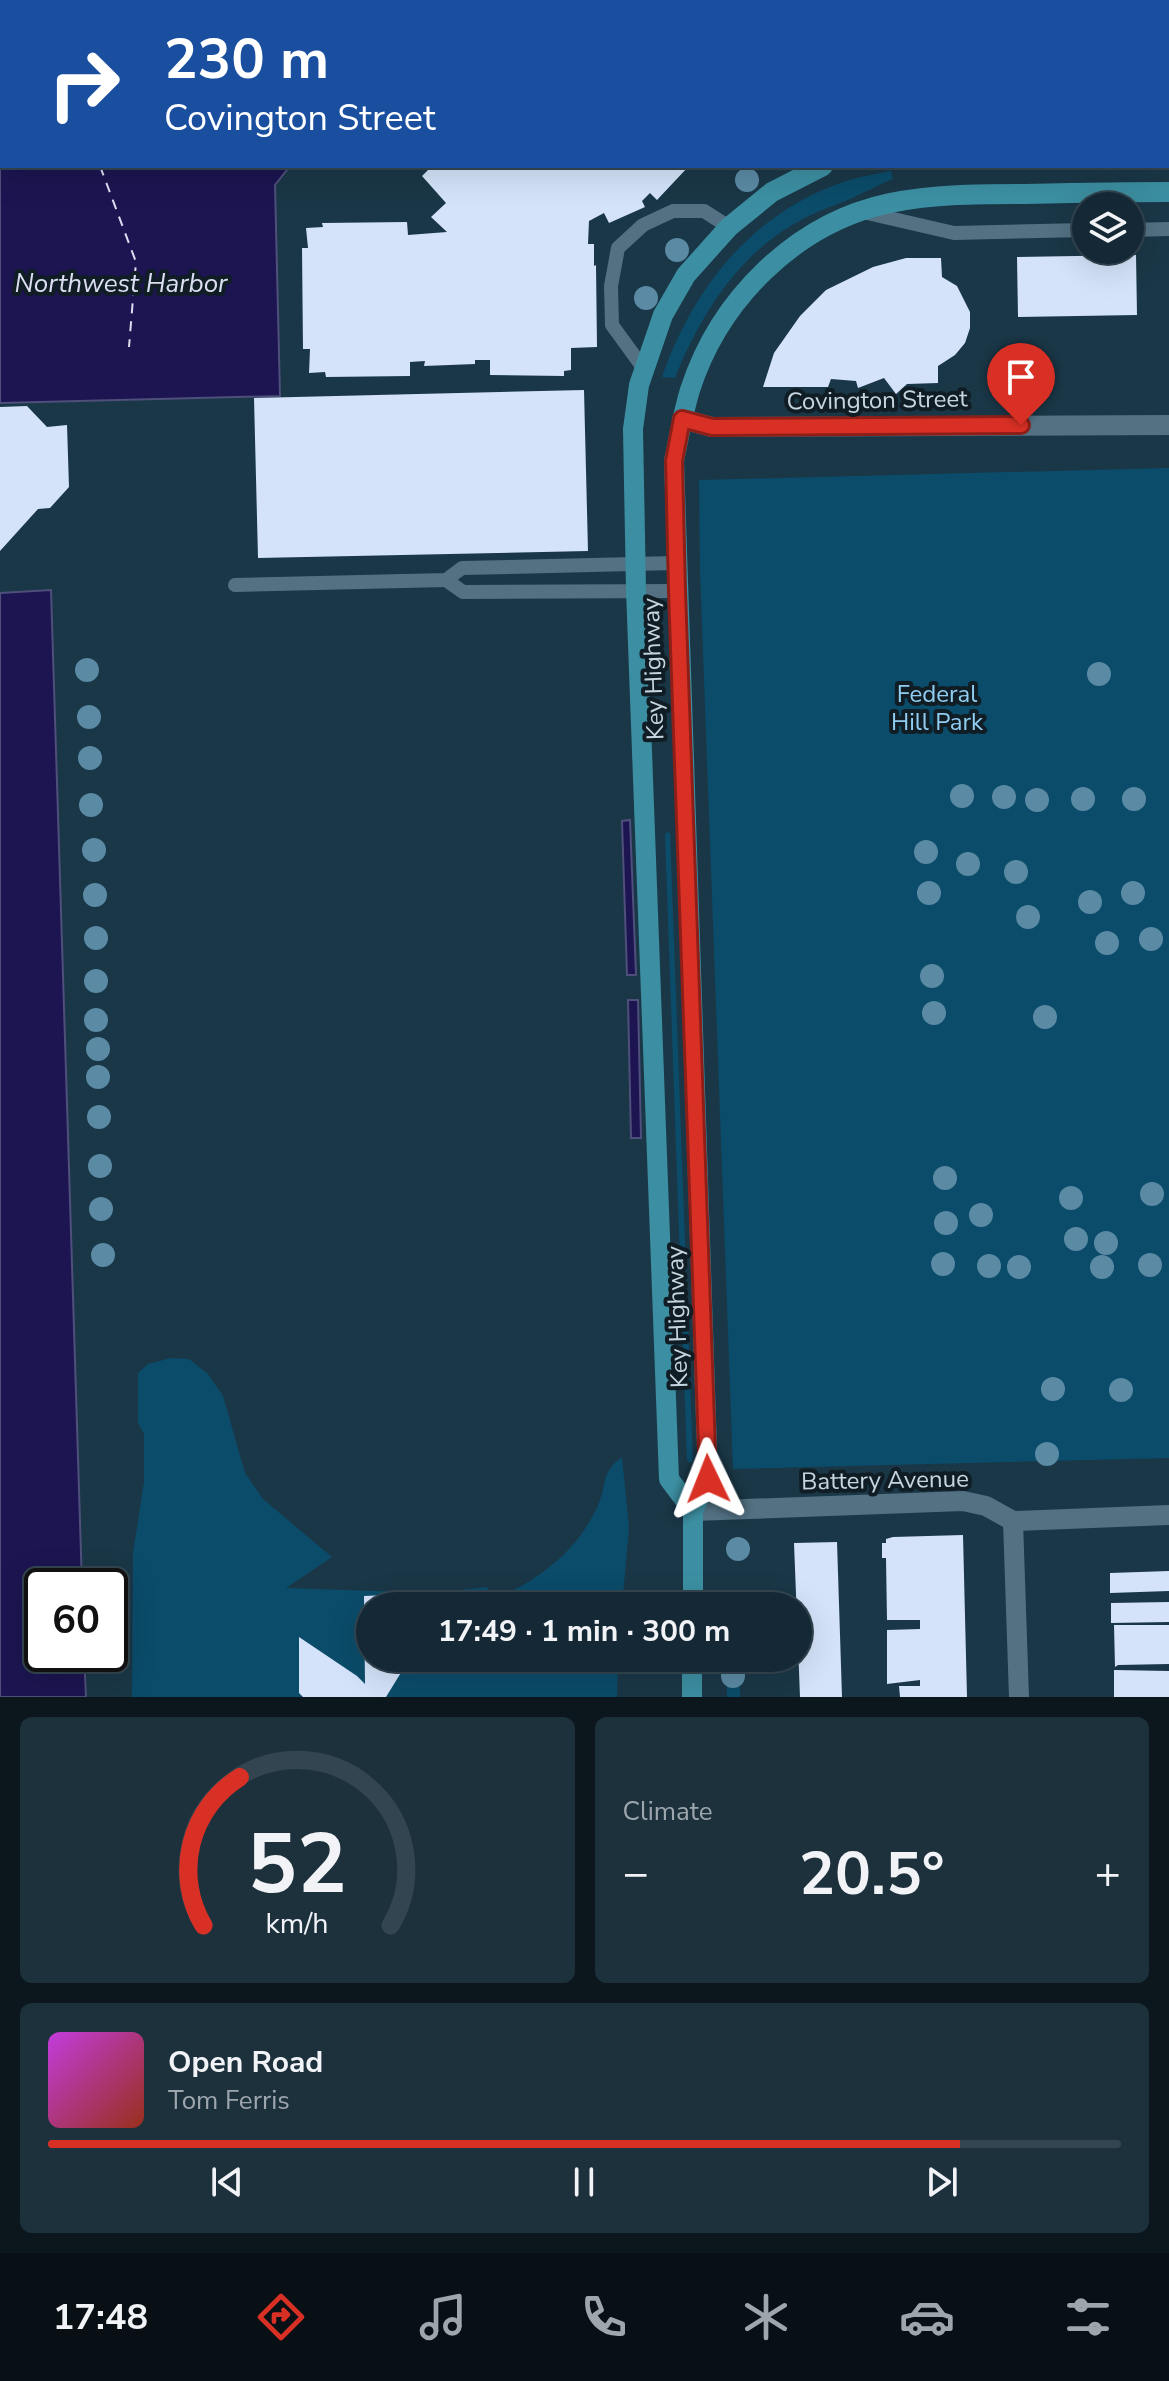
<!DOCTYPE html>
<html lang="en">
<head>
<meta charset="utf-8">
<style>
  :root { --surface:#142935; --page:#1d313d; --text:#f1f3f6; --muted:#9da6ad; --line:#334550; --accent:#d93025 }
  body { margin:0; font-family:"Nunito Sans",sans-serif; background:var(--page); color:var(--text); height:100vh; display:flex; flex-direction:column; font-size:30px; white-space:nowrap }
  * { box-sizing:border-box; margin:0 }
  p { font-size:26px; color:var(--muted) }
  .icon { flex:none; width:44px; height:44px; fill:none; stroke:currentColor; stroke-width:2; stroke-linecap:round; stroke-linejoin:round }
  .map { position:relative; height:1697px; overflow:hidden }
  .sheet { display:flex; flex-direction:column; gap:20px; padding:20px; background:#0b171d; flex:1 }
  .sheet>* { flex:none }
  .top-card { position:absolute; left:0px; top:0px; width:1170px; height:168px; box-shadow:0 8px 32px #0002,0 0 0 2px var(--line); background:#1a4fa0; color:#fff; overflow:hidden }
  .fabs { position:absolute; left:1072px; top:192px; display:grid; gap:16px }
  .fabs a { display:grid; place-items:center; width:72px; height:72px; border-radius:50%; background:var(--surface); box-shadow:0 8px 32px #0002,0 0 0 2px var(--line); font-size:40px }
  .speed { position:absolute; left:24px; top:1568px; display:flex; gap:16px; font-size:40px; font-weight:700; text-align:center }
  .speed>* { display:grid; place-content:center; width:104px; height:104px; border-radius:50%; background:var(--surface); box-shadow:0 8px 32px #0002,0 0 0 2px var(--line); line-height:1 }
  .speed .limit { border:4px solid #111; border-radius:12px; background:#fff; color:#111 }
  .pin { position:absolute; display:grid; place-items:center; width:68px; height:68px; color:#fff; margin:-82px -34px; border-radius:50% 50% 50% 0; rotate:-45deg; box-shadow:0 0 8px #0007 }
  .pin .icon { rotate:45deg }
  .me { position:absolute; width:88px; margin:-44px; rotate:358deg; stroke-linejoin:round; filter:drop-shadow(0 0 6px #0008) }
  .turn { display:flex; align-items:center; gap:28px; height:168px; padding:0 32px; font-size:36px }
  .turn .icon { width:104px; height:104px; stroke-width:2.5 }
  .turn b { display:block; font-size:56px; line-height:68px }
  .big { font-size:60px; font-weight:700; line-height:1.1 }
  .sheet .card { flex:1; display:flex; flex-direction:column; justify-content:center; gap:12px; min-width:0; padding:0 28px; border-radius:12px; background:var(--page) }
  .sheet .dial { align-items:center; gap:0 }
  .dial svg { height:208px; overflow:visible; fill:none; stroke:var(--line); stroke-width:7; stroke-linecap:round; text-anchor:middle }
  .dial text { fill:var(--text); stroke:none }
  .song { display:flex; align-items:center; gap:24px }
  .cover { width:96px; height:96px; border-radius:12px; background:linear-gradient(135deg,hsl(290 70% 55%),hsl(10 70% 35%)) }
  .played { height:8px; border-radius:4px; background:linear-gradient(90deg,var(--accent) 85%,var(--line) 85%) }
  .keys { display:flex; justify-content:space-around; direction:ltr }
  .heat { display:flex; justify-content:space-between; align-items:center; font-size:44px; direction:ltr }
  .sheet .tiles { flex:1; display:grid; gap:20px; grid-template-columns:1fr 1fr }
  .card:last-child { grid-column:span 2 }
  .trip { position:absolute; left:356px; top:1592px; width:456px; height:80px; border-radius:40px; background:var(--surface); box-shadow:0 8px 32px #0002,0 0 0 2px var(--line); font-weight:700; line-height:80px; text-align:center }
  .dock { display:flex; height:128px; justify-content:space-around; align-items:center; background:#081015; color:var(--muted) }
  .dock .icon { width:56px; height:56px }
  .dock .selected { color:var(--accent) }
  .dock b { font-size:36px; color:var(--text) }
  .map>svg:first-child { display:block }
  .green { fill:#0b4c6a }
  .water { fill:#1c1551; stroke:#4f4f7c; stroke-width:2 }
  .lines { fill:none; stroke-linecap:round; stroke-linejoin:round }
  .ferry { stroke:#dbddf1; stroke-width:2; stroke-dasharray:10 8; stroke-linecap:butt }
  .building { fill:#d4e3fa }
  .service { stroke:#537183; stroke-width:14 }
  .minor { stroke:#537183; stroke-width:20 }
  .primary { stroke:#3c8fa2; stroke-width:20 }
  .tree { fill:#5b8aa4 }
  .route-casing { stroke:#8d1f18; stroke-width:20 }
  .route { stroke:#d93025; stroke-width:14 }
  .labels { text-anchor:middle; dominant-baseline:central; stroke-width:8; stroke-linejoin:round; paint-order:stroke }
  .street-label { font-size:24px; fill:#c6d6e0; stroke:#101d24 }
  .park-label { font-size:24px; fill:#90cdf1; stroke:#101d24 }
  .water-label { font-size:26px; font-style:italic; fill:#dbddf1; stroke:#101d24 }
</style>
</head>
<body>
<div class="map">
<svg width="1169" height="1697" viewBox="0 0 1169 1697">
  <rect width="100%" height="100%" fill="#1a3747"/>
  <g class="green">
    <path d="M891 171 893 179C878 185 863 193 848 200 833 206 817 211 803 219 740 251 700 315 675 378L662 377C694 286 753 211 849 180 862 176 877 174 891 171Z"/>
    <polygon points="1169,468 1169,1458 733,1469 700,570 699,480"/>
    <polygon points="667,832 670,833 693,1461 689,1463 687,1460 665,835"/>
    <path d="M171 1358 189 1359 208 1374 223 1396 245 1473 263 1499 332 1557 286 1588 433 1593 487 1587 493 1600C538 1581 578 1551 598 1505 608 1483 600 1473 622 1457L629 1528 622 1606H370V1658H618L617 1697H132L133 1553 144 1482V1434L138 1423V1373L148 1364Z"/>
    <polygon points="727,1658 739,1658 740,1697 727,1697"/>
  </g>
  <g class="water">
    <polygon points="0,0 420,0 2,2 2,166 290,166 275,185 280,396 0,403"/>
    <polygon points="51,590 82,1586 42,1586 42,1654 84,1654 86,1697 0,1697 0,593"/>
    <polygon points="630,820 636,975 627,975 622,821"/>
    <polygon points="628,1000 638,1000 641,1138 631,1138"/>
  </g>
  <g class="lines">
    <g class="ferry">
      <polyline points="0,36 2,38"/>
      <polyline points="100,166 136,262 129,347"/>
    </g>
  </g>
  <g class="building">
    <polygon points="432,166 689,166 657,200 650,193 642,201 645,207 609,223 604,213 589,221 588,244 594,244 594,266 596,265 597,347 571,348 571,370 564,371 564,376 490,375 490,360 475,360 475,364 424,366 425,361 410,362 410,376 326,377 325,372 309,373 310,349 303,349 302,248 308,248 306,228 323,227 322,223 407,222 408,235 447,232 431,217 446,203 422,176"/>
    <polygon points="1136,255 1137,315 1018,317 1017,257"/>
    <polygon points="906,258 941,258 942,277 957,286 970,312 970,328 965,343 955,355 938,366 938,383 907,384 896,394 884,378 858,388 856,381 831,379 828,387 763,387 774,353 800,316 826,290 873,267"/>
    <polygon points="584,390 588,551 258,558 254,398"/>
    <polygon points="27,406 47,427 67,425 69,487 50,508 38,509 0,551 0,407"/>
    <polygon points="963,1535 967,1697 900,1697 899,1686 920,1686 920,1680 887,1684 887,1630 920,1629 920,1620 887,1620 886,1558 882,1558 882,1543 886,1543 886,1539 893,1537"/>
    <polygon points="837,1542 842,1697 800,1697 794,1543"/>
    <polygon points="1169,1571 1169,1591 1110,1593 1110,1573"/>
    <polygon points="458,1592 461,1606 370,1606 370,1658 410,1658 386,1697 303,1697 299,1693 299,1637 357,1676 365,1684 364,1596"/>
    <polygon points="1169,1602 1169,1622 1111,1623 1111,1603"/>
    <polygon points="1114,1625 1169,1625 1169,1664 1118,1665 1115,1667"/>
    <polygon points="1114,1670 1169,1671 1169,1697 1114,1697"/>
  </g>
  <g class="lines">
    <g class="service">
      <polyline points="863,212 954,233 1086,230"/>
      <polyline points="1130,230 1169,229"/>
      <polyline points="644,369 612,325 611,286 618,248 643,225 673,211 704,211 729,227"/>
      <polyline points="446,580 463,592 677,591"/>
      <polyline points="235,585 446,580 462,568 676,563"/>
    </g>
    <g class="minor">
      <polyline points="682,419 712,427 1169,425"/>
      <polyline points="693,1511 963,1501 986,1506 1013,1521 1169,1515"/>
      <polyline points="1013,1521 1019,1697"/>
    </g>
    <g class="primary">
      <polyline points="1168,140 1169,140"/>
      <polyline points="693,1511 669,1479 636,590 633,429 639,385 663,315 686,275 729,227 772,192 823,166"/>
      <path d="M693 1606V1511L708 1479 674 461C679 437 683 413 690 390 719 300 795 223 890 203 934 194 978 194 1023 194 1072 193 1120 192 1169 192"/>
      <polyline points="692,1697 692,1658"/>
    </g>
  </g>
  <g class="tree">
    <circle cx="747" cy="180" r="12"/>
    <circle cx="677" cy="250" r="12"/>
    <circle cx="646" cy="298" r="12"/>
    <circle cx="87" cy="670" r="12"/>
    <circle cx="1099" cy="674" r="12"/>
    <circle cx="89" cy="717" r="12"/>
    <circle cx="90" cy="758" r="12"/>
    <circle cx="962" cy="796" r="12"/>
    <circle cx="1004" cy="797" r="12"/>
    <circle cx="1083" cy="799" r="12"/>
    <circle cx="1134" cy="799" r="12"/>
    <circle cx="1037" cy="800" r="12"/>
    <circle cx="91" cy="805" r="12"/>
    <circle cx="94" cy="850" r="12"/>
    <circle cx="926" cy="852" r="12"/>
    <circle cx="968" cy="864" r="12"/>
    <circle cx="1016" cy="872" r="12"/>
    <circle cx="929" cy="893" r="12"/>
    <circle cx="1133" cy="893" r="12"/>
    <circle cx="95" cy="895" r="12"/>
    <circle cx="1090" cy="902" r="12"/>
    <circle cx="1028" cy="917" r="12"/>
    <circle cx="96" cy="938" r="12"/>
    <circle cx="1151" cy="939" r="12"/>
    <circle cx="1107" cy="943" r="12"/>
    <circle cx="932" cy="976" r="12"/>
    <circle cx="96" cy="981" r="12"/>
    <circle cx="934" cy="1013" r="12"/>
    <circle cx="1045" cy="1017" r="12"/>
    <circle cx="96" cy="1020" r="12"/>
    <circle cx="98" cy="1049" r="12"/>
    <circle cx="98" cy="1077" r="12"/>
    <circle cx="99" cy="1117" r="12"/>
    <circle cx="100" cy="1166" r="12"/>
    <circle cx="945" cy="1178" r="12"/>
    <circle cx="1152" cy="1194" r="12"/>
    <circle cx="1071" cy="1198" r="12"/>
    <circle cx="101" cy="1209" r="12"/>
    <circle cx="981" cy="1215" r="12"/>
    <circle cx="946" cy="1223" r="12"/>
    <circle cx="1076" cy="1239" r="12"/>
    <circle cx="1106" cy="1243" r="12"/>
    <circle cx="103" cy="1255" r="12"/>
    <circle cx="943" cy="1264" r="12"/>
    <circle cx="1150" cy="1265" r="12"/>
    <circle cx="989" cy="1266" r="12"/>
    <circle cx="1019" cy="1267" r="12"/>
    <circle cx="1102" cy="1267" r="12"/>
    <circle cx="1053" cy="1389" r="12"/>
    <circle cx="1121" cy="1390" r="12"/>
    <circle cx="1047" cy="1454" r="12"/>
    <circle cx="738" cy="1549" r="12"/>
    <circle cx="733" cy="1676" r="12"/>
  </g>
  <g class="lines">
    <defs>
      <polyline id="route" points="708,1479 677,591 674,461 682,419 712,427 1021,425"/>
    </defs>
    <use href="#route" class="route-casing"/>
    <use href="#route" class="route"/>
  </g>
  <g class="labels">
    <g class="street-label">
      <text transform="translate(877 400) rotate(-1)">Covington Street</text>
      <text transform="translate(653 669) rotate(-92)">Key Highway</text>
      <text transform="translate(677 1317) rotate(-92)">Key Highway</text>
      <text transform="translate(885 1480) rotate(-1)">Battery Avenue</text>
    </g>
    <g class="park-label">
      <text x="937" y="694">Federal<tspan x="937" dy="28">Hill Park</tspan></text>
    </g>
    <g class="water-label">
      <text x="121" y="283">Northwest Harbor</text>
    </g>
  </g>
</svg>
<div class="fabs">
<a><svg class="icon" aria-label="layers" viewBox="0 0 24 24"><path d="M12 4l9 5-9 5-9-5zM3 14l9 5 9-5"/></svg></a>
</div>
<div class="speed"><div class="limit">60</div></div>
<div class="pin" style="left:1021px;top:425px;background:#d93025"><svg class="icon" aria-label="arrive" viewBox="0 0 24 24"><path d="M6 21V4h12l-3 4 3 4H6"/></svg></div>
<svg class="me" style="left:708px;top:1479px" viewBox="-20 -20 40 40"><path d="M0-17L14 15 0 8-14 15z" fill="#d93025" stroke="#fff" stroke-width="4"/></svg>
<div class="trip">17:49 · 1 min · 300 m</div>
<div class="top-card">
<div class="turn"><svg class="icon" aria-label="right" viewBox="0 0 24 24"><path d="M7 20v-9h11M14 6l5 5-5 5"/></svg><div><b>230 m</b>Covington Street</div></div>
</div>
</div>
<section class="sheet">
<div class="tiles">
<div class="card dial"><svg viewBox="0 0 100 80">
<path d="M14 69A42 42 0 1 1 86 69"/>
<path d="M14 69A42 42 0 0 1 28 12" stroke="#d93025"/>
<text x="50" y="56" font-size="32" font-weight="700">52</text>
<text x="50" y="72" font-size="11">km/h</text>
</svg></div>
<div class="card"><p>Climate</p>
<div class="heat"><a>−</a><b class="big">20.5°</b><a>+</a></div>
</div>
<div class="card">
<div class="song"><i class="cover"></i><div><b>Open Road</b><p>Tom Ferris</p></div></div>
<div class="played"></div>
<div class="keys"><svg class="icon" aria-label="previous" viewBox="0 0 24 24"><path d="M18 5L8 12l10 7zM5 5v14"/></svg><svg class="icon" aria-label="pause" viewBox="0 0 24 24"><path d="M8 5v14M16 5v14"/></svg><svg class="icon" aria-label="next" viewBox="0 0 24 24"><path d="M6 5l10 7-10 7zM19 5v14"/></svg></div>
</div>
</div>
</section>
<nav class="dock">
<b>17:48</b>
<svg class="icon selected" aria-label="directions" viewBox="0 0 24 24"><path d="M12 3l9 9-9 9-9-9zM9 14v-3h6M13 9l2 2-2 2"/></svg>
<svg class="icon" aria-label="music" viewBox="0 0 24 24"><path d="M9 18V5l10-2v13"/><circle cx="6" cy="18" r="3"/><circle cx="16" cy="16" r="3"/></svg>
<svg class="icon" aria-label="phone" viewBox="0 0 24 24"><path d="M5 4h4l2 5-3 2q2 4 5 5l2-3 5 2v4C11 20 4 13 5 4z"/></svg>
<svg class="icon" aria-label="climate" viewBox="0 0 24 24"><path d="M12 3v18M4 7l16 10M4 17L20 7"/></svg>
<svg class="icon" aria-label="car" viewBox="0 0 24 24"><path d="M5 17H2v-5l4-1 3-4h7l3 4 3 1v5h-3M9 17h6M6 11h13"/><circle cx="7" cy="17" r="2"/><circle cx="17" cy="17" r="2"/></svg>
<svg class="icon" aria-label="filters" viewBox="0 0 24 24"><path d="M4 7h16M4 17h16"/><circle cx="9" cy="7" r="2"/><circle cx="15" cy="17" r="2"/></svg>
</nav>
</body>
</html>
